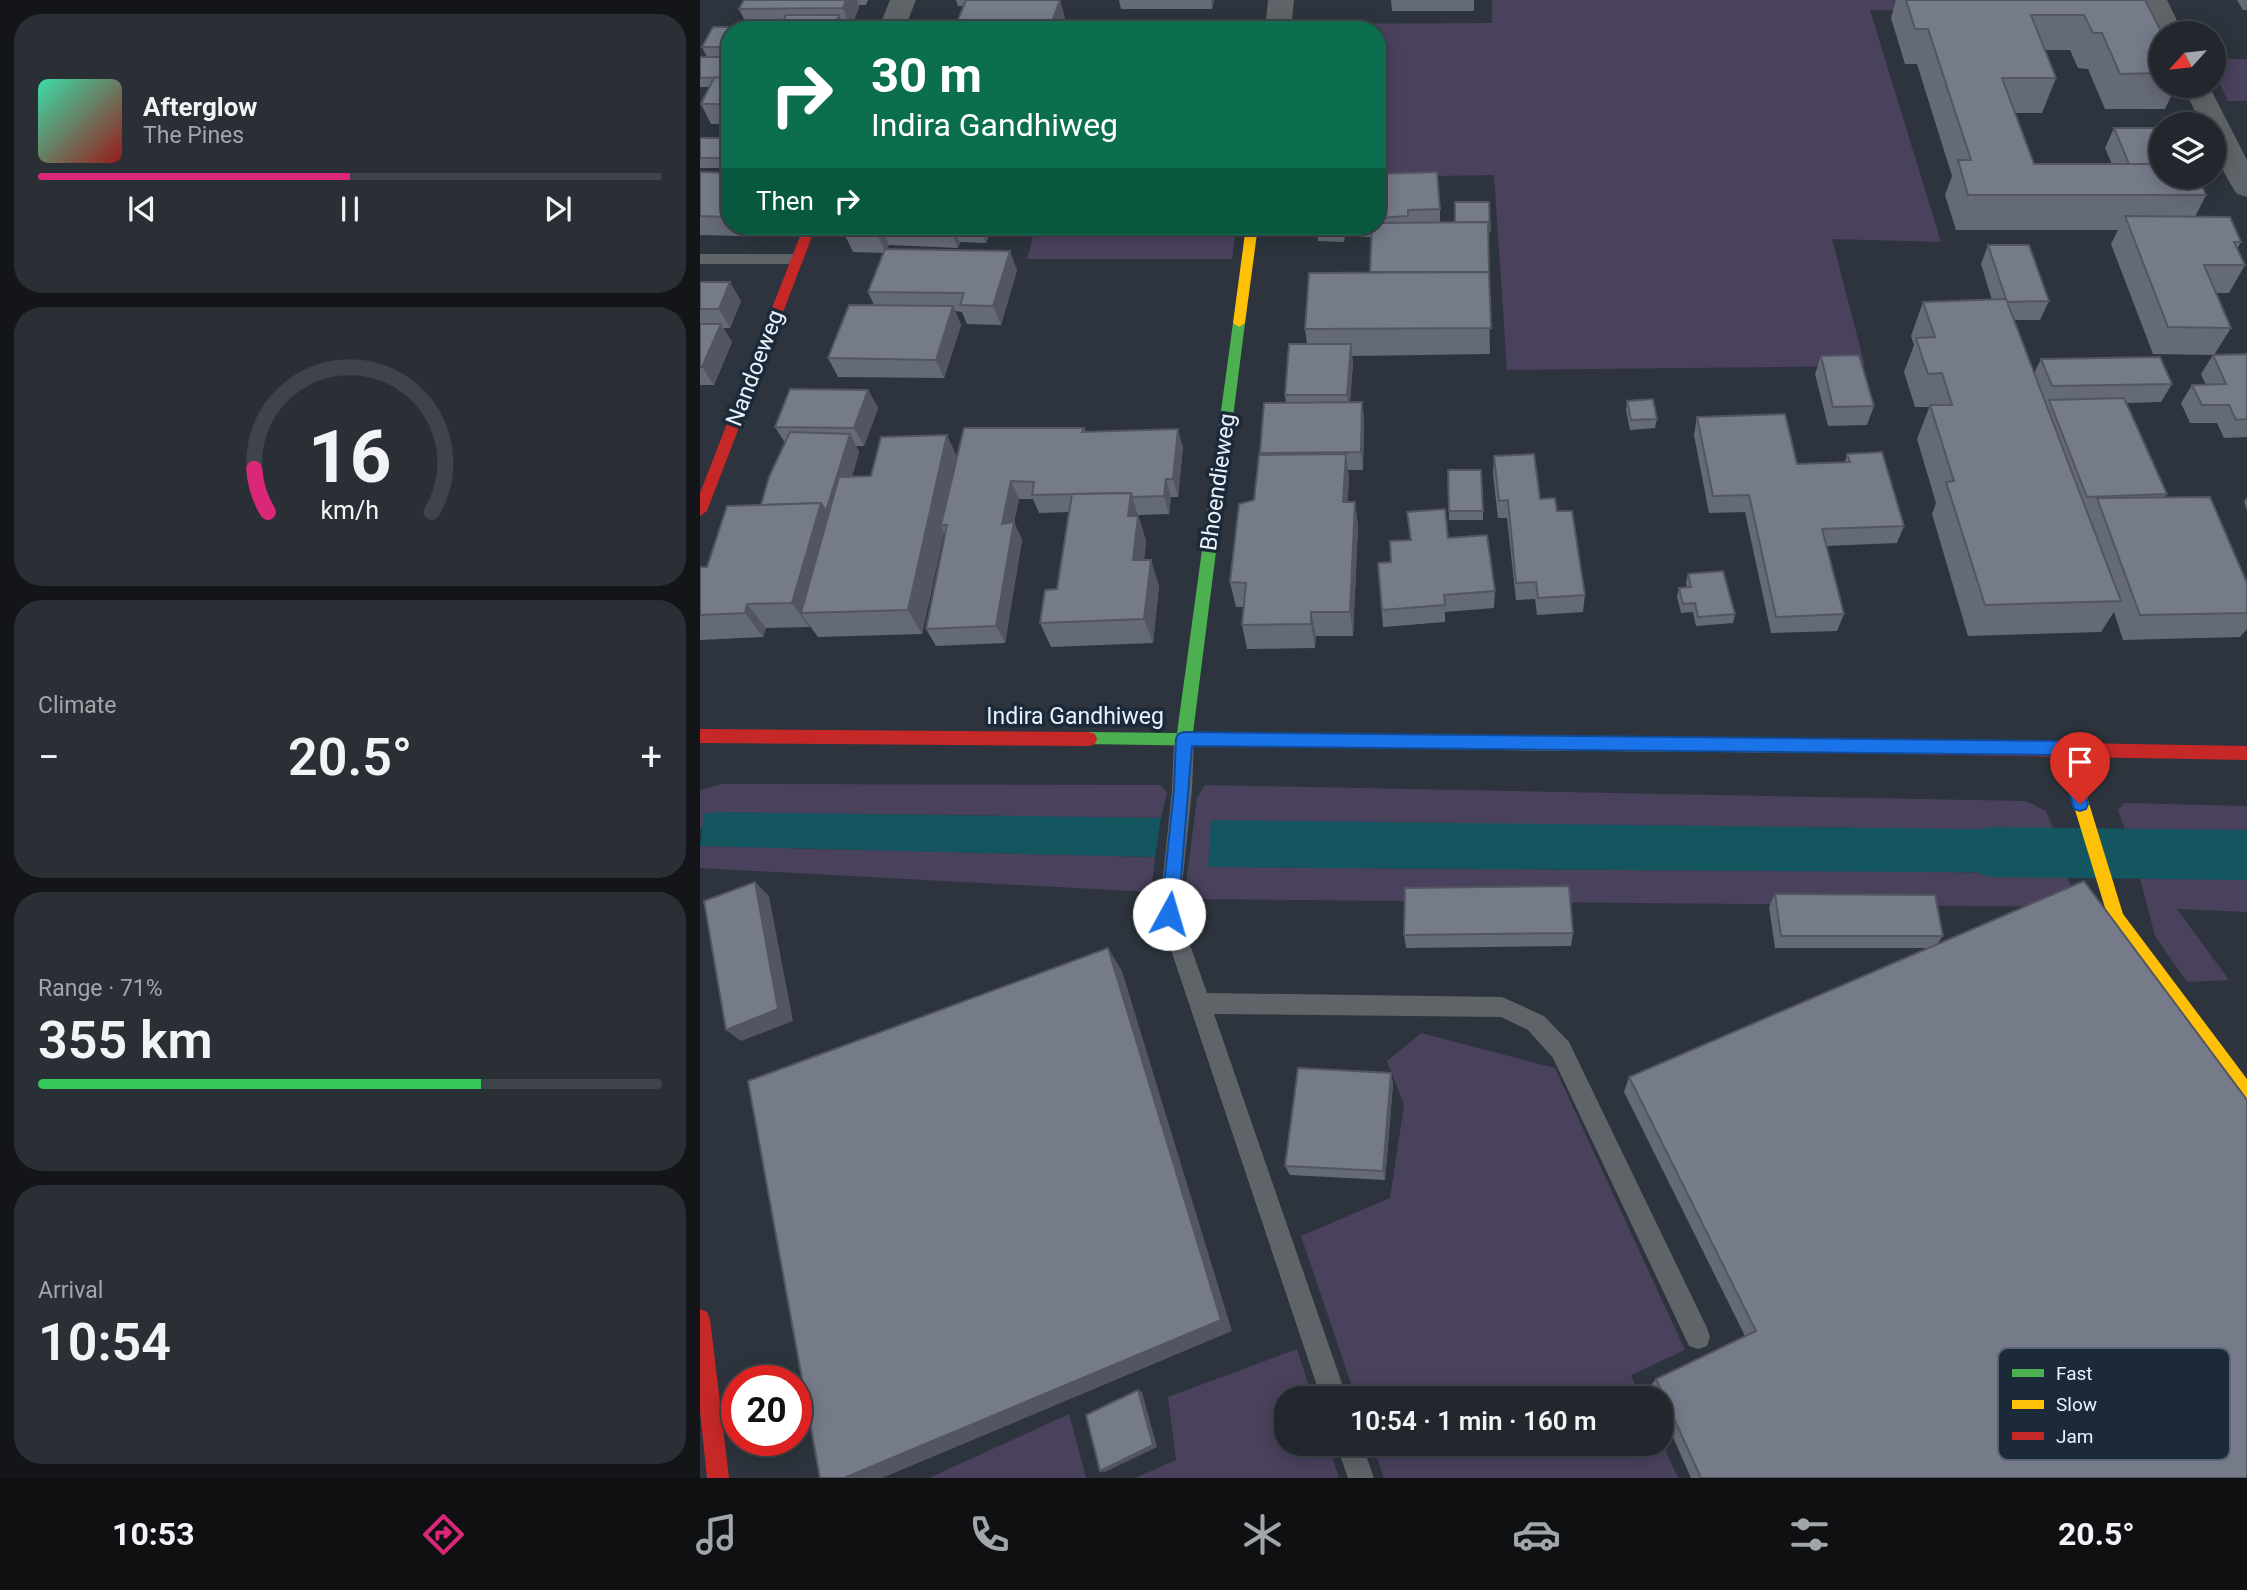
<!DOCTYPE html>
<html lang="en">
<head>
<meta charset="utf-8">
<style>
  :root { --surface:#22272e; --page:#2a2f36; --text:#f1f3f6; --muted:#a2a5aa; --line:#3f444a; --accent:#db2777 }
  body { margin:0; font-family:Roboto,sans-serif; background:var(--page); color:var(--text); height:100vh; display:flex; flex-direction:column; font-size:26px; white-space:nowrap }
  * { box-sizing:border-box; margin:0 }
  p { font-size:23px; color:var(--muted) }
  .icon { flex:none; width:38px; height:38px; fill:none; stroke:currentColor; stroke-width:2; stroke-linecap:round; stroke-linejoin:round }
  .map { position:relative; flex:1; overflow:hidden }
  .details { display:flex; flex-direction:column; gap:14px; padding:14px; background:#131519; width:700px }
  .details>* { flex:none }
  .banner { position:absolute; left:21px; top:21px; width:665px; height:214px; border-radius:28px; box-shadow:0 4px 18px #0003,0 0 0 2px var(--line); background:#0b6e4f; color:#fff; overflow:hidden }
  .needle { width:46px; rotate:243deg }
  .tools { position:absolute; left:1449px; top:21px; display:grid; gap:14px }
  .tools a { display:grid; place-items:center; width:77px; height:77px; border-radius:50%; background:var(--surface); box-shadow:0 4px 18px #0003,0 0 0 2px var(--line); font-size:35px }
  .speed { position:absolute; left:21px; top:1365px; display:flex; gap:14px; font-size:35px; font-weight:700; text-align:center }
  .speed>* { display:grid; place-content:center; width:91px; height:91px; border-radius:50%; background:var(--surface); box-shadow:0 4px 18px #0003,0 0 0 2px var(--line); line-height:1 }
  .speed .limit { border:10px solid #d22; background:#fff; color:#111 }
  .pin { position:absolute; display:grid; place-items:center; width:60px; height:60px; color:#fff; margin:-72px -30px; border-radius:50% 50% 50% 0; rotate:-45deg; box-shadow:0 0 7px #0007 }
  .pin .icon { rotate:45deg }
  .me { position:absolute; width:77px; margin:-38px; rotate:6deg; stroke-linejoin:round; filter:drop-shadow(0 0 5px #0008) }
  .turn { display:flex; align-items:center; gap:24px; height:147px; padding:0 35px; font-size:32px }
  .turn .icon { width:91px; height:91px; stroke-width:2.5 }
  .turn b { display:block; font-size:49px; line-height:60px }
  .then { display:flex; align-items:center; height:66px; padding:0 35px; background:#0003; gap:14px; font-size:26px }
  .big { font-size:52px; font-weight:600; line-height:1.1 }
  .details .widget { flex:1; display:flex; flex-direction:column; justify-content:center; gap:10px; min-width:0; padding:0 24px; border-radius:28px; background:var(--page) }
  .details .dial { align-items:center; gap:0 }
  .dial svg { height:182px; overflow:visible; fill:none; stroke:var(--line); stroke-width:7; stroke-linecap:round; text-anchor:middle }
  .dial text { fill:var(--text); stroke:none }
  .song { display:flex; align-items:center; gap:21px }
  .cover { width:84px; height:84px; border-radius:10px; background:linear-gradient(135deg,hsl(160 70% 55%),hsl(0 70% 35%)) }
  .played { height:7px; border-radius:4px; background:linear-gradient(90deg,var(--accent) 50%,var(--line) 50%) }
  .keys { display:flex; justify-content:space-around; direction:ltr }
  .heat { display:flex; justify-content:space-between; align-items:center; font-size:38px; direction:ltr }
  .charge { height:10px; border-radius:5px; background:linear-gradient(90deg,#34c759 71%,var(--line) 0) }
  .trip { position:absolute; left:574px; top:1386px; width:399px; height:70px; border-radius:28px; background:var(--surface); box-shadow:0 4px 18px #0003,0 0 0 2px var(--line); font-weight:600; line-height:70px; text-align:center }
  .dock { display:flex; height:112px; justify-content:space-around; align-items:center; background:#0e1012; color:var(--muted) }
  .dock .icon { width:49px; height:49px }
  .dock .on { color:var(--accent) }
  .dock b { font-size:32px; color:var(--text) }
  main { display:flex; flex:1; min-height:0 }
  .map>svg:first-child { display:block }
  .green { fill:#4a415d }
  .water { fill:#135660 }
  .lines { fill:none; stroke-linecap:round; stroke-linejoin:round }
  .canal { fill:#135660; fill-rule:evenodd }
  .lane { fill:#5f6468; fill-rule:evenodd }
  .street { fill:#5f6468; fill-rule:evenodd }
  .fast { fill:#4caf50; fill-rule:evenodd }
  .slow { fill:#ffc107; fill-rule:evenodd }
  .jam { fill:#c62828; fill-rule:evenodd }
  .wall { fill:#656a77 }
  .shaded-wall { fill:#535661 }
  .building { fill:#767b8a; stroke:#535661; stroke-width:2 }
  .route { fill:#1a73e8; stroke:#114b97; stroke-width:2 }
  .labels { text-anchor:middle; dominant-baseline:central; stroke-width:7; stroke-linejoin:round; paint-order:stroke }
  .street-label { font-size:23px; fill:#e9f2fd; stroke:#1c2939 }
  .key { fill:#1c2939; stroke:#5a6574; stroke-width:2 }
  .key-label { font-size:19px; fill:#e9f2fd }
</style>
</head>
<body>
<main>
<section class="details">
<div class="widget">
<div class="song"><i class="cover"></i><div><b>Afterglow</b><p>The Pines</p></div></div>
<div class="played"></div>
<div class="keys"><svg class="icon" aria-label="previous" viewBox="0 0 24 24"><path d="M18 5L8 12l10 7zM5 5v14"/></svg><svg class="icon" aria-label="pause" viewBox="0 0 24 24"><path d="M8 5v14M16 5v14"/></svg><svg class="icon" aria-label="next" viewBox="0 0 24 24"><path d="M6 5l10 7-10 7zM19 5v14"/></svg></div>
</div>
<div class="widget dial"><svg viewBox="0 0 100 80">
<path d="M14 69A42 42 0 1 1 86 69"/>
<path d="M14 69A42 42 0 0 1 8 50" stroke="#db2777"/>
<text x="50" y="56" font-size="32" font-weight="700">16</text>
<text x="50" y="72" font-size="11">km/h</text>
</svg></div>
<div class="widget"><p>Climate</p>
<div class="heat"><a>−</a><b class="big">20.5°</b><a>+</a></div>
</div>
<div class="widget"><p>Range · 71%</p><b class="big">355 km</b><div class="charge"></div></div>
<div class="widget"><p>Arrival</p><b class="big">10:54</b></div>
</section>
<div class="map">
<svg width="1547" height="1478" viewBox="0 0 1547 1478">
  <rect width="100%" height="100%" fill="#2d343d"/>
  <g class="green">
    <polygon points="792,0 1411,0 1417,13 1170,10 1241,242 1132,239 1165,366 807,370 794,175 677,177 677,30 594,30 595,24 792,23"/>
    <polygon points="1514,59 1547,59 1547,101 1528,101 1514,71"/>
    <polygon points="336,226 536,226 532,259 327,259"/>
    <polygon points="22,784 461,785 467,793 461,818 14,812 0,830 0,790"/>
    <polygon points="505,785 1326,801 1346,811 1354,830 512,821 508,867 1365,873 1381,907 484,899 497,798"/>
    <polygon points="1424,803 1547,806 1547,835 1426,833 1418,810"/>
    <polygon points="0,846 455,857 451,892 0,868"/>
    <polygon points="1436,863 1547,866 1547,912 1477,909 1529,980 1487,982 1455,936"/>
    <polygon points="721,1033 855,1068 985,1350 931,1375 941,1398 656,1398 601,1236 690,1198 704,1105 687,1061"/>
    <polygon points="597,1349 613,1398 586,1398 586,1444 628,1444 639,1478 435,1478 476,1460 468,1397"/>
    <polygon points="369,1414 386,1478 229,1478"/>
    <polygon points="961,1440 978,1478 684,1478 672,1444 961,1444"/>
  </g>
  <g class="water">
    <polygon points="14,812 461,818 455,857 0,846 4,814"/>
    <polygon points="511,820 1354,830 1365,873 508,867"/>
    <polygon points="1426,833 1547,835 1547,866 1436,863"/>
  </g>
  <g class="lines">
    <polygon class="canal" points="1288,827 1547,830 1547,880 1288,877 1268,869 1260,852 1268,835"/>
    <g class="lane">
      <polygon points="0,254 97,254 104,259 97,264 0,264"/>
      <polygon points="484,731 491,733 494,739 492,790 479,914 507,993 802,997 844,1016 869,1042 1007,1328 1010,1337 1007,1346 998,1349 989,1346 853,1058 828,1030 801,1017 514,1014 647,1398 621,1398 459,914 472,790 474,739 477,733"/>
      <polygon points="636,1444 662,1444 674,1478 648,1478"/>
    </g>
    <g class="street">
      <polygon points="190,0 216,0 204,30 178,30"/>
      <polygon points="568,0 594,0 591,30 565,30"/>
      <polygon points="1441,0 1467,0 1483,33 1461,33 1461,38"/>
      <path d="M1483 86H1509L1547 160V197L1537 194C1521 170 1514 153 1514 124H1501Z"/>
    </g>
    <polygon class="fast" points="539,319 545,323 493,733 802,736 808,738 810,743 808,748 802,750 383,744 381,739 383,734 389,732 477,733 533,323"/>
    <g class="slow">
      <polygon points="546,226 558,226 545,323 539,327 533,323"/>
      <polygon points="802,736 1138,739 1144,741 1146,746 1144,751 1138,753 802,750 796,748 794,743 796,738"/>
      <polygon points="1364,741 1370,743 1372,748 1423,914 1547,1079 1547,1103 1540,1100 1410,924 1356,748 1358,743"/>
    </g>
    <g class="jam">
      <polygon points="104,226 116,226 7,511 0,516 0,493"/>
      <polygon points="0,729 389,732 395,734 397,739 395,744 389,746 0,743"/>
      <polygon points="1138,739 1547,746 1547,760 1138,753 1132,751 1130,746 1132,741"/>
      <polygon points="0,1309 7,1312 10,1319 29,1478 7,1478 0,1411"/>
    </g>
  </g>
  <g class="wall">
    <polygon points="44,0 168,0 166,5 158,5 159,7 151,28 145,28 145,30 79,30 80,28 67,28 68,30 30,30 30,57 7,57 2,47 13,27 48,27 39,9"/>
    <polygon points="256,0 360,0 365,19 361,30 254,30 264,6 258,6"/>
    <polygon points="419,0 514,0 512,9 421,9"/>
    <polygon points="691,0 774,0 774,11 692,11"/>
    <polygon points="1196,0 1445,0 1462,33 1461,86 1476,86 1465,109 1405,109 1388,69 1378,68 1370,50 1345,50 1356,78 1342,113 1315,113 1334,164 1412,164 1405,148 1414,128 1506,195 1495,217 1541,242 1537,249 1545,265 1529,293 1516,293 1531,328 1514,355 1453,354 1411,244 1418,230 1256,230 1245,195 1252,176 1217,64 1205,64 1191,18"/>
    <polygon points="1532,0 1547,0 1547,10 1543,10 1537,0"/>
    <polygon points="0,57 30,57 30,124 11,124 1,104 9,87 0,87"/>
    <rect x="0" y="138" width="30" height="30"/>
    <polygon points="0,172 30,173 30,226 80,226 75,237 0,235"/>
    <polygon points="677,174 740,209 740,223 755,223 789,202 789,240 788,240 790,354 652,356 653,362 650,402 662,402 664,420 663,470 648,470 649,480 647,502 655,502 658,527 653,636 616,636 615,648 547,649 542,625 543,607 536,607 530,582 554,500 560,453 586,403 585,395 607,344 605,329 670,272 671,237 660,237 659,226 677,226"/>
    <polygon points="147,226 292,226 286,243 260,242 258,248 189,245 187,249 317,270 301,325 267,324 262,312 255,311 261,325 244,378 138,377 128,358 174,305 168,292 184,253 153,252 144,233"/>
    <polygon points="646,226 644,242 618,241 617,232"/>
    <polygon points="1288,245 1349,301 1340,320 1314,320 1334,373 1341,359 1472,384 1461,402 1426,403 1467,494 1464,497 1547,583 1547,629 1540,637 1423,640 1414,612 1401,632 1268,636 1232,514 1236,503 1217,439 1229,408 1229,407 1215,407 1204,372 1214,345 1211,336 1223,302 1292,300 1281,264"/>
    <polygon points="0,282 41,301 30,328 23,328 32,342 14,385 0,385"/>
    <polygon points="1547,354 1547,437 1524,438 1517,423 1490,423 1481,403 1492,385 1506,385 1501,374 1513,355"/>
    <polygon points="1121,356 1174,406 1167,425 1128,426 1115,374"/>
    <polygon points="168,390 178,408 164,446 156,446 159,452 152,476 171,476 384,428 386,432 483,447 478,497 471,497 469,514 438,515 446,541 444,560 459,585 453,643 351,647 340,623 357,589 369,512 339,513 333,499 319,499 314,522 322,540 305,643 236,646 226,629 245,534 244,532 222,634 118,637 110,626 109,627 66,628 63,637 0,640 0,567 7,567 61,505 85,443 75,427"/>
    <polygon points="927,401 957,419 955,428 930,430 926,410"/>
    <polygon points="997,417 1097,464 1145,462 1147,454 1204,526 1197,543 1126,546 1144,614 1137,631 1071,633 1045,512 1009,513 994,435"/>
    <polygon points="794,456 840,499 857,511 885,595 883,612 837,615 835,599 816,600 807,518 798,518 793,474"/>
    <polygon points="748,470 783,511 783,520 749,520"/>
    <polygon points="1547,497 1547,510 1544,502"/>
    <polygon points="707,512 748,538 795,591 794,608 745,612 745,622 683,627 678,563 691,562 710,540"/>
    <polygon points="988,574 1035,614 1033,623 996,626 993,612 981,613 977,596 979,588 987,587 986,583"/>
    <polygon points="1075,894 1243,936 1237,944 1547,1478 991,1478 961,1410 961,1398 955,1398 950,1386 956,1379 1045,1336 924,1092 929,1077 1227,948 1075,948 1069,907"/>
    <polygon points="873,933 871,946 706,948 704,935"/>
    <polygon points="691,1073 693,1084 685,1180 590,1175 585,1166"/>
  </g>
  <g class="shaded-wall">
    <polygon points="146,0 157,0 159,7 151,28 143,8"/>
    <polygon points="360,0 365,19 361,30 349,30"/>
    <polygon points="511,0 514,0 512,9"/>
    <polygon points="139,15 146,30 133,30"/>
    <polygon points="69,226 80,226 75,237"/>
    <polygon points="181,226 189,245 186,253 177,234"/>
    <polygon points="251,226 253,226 260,242 258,248 250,229"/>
    <polygon points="279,226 292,226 286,243"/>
    <polygon points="644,226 646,226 644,242 643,232"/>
    <polygon points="310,251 317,270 301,325 293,306"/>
    <polygon points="30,282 41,301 30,328 19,309"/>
    <polygon points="253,306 261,325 244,378 236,360"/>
    <polygon points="21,324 32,342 14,385 2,367"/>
    <polygon points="651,344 653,362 649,413 647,395"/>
    <polygon points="168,390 178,408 164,446 154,428"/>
    <polygon points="662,402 664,420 663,470 661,452"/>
    <polygon points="478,429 483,447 478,497 473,479"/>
    <polygon points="150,434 159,452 137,528 101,613 110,626 109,627 92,603 121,503"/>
    <polygon points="247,435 259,461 241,525 244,532 222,634 208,610"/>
    <polygon points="646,454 649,480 646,528 643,502"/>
    <polygon points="466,479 471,497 469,514 464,496"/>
    <polygon points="311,481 319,499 310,541 302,524"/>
    <polygon points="431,493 446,541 441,585 433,560 428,516"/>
    <polygon points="655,502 658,527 653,636 650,612"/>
    <polygon points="314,522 322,540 305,643 296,626"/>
    <polygon points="451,560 459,585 453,643 444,619"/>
    <polygon points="47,604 66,628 63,637 45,613"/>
    <polygon points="611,612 616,636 615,648 611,624"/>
    <polygon points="55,882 69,896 93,1021 41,1041 26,1030"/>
    <polygon points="408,948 422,971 532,1331 182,1478 144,1478"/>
    <polygon points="691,1073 693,1084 685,1180 683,1171"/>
    <polygon points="438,1390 442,1392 457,1447 405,1472 400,1471"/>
  </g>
  <g class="building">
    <polygon points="44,0 146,0 143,8 39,9"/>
    <polygon points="266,0 360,0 349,30 254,30"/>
    <polygon points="1206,0 1445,0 1462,33 1461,73 1420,74 1402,33 1393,33 1384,15 1331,15 1356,78 1302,78 1334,164 1461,164 1461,177 1498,177 1506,195 1268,195 1258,160 1271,160 1228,29 1215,29"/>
    <polygon points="86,15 139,15 133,30 79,30"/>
    <polygon points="13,27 67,27 65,30 30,30 30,47 2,47"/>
    <polygon points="0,57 30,57 30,76 29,77 0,78"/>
    <polygon points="30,77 30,104 1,104 14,78"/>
    <polygon points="1414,128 1461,128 1461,164 1429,164"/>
    <polygon points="0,138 30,138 30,154 28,158 0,158"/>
    <polygon points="0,172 30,173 30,217 0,216"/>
    <polygon points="737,172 740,209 708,210 708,216 677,218 677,174"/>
    <polygon points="755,202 789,202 790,231 788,231 788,222 755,223"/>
    <polygon points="1425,216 1530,217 1541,242 1534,242 1545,265 1504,265 1531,328 1468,327"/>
    <polygon points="788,222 789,272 670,272 672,226 677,226 677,223"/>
    <polygon points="147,226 251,226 250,229 181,226 177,234 144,233"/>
    <polygon points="617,226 644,226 643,232 617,232"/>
    <polygon points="1288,245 1329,245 1349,301 1307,302"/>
    <polygon points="185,249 310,251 293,306 260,305 264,293 168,292"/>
    <polygon points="789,272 791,328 605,329 609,273"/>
    <polygon points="0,282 30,282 19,309 0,309"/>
    <polygon points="1306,299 1421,601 1285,605 1246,482 1254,481 1230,405 1252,405 1242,373 1228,374 1216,338 1235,337 1223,302"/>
    <polygon points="149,305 253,306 236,360 128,358"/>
    <polygon points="0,324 21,324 2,367 0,367"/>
    <polygon points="589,344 651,344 647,395 585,395"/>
    <polygon points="1547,354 1547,419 1536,420 1529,405 1502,405 1492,385 1526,384 1513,355"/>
    <polygon points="1159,355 1174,406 1133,407 1121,356"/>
    <polygon points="1460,357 1472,384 1352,386 1341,359"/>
    <polygon points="90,389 168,390 154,428 75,427"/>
    <polygon points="1424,398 1467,494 1387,497 1349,400"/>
    <polygon points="953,399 957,419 931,420 927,401"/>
    <polygon points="662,402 661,452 560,453 564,403"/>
    <polygon points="1085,414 1097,464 1150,462 1147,454 1182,452 1204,526 1122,529 1144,614 1076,617 1049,495 1013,496 997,417"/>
    <polygon points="264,428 384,428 382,432 478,429 473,479 466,479 464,496 432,497 431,493 332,495 334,482 311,481 302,524 314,522 296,626 226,629 247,525 241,525"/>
    <polygon points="90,432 150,434 126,511 121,503 61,505 69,477"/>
    <polygon points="247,435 208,610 101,613 139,477 171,476 181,437"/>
    <polygon points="646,454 643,502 655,502 650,612 611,612 611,624 542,625 546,583 530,582 539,504 554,500 559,455"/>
    <polygon points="834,454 840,499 855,498 857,511 872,511 885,595 838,598 836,582 816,583 808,500 799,501 794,456"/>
    <polygon points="748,470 781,470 783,511 749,511"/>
    <polygon points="431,493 428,516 438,516 433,560 451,560 444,619 340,623 345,590 357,589 372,494"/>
    <polygon points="1510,497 1547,583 1547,613 1440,615 1397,498"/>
    <polygon points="121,503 92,603 47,604 45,613 0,615 0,567 7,567 27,506"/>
    <polygon points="745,509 748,538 787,535 795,591 744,595 745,605 682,610 678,563 691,562 690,541 711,540 707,512"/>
    <polygon points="1023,571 1035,614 998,617 995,603 983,604 979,588 991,587 988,574"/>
    <polygon points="1384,881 1547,1100 1547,1478 1001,1478 956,1379 1056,1331 929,1077"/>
    <polygon points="55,882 78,1009 26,1030 4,901"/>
    <polygon points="869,886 873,933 704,935 705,888"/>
    <polygon points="1075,894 1235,895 1243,936 1081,936"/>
    <polygon points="408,948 521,1320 144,1478 120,1478 48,1081"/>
    <polygon points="598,1068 691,1073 683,1171 585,1166"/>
    <polygon points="438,1390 453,1445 400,1471 386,1415"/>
  </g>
  <polygon class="route" points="484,732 1364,741 1370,743 1372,748 1388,804 1386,809 1380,811 1374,809 1358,755 492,746 478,914 475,919 469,922 463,919 461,914 474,790 476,739 478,734"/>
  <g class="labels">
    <g class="street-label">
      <text transform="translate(55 368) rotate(-69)">Nandoeweg</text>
      <text transform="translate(518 482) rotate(-82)">Bhoendieweg</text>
      <text x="375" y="716">Indira Gandhiweg</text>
    </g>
  </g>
  <rect x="1298" y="1348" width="232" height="112" rx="10" class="key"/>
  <rect x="1312" y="1369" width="32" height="8" fill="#4caf50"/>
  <rect x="1312" y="1400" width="32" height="9" fill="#ffc107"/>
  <rect x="1312" y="1432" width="32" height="8" fill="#c62828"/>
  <g class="key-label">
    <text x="1356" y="1380">Fast</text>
    <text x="1356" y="1411">Slow</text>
    <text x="1356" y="1443">Jam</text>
  </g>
</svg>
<div class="tools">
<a><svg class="needle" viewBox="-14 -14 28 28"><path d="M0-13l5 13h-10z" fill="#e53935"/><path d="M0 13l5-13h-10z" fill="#a2a5aa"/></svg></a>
<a><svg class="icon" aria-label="layers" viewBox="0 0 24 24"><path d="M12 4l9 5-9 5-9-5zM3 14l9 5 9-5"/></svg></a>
</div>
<div class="speed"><div class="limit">20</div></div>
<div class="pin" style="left:1380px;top:804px;background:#d93025"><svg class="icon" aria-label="arrive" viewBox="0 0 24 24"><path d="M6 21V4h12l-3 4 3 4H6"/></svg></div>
<svg class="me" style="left:469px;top:914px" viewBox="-20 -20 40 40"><circle r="19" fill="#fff"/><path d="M0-13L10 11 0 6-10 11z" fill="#1a73e8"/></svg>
<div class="trip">10:54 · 1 min · 160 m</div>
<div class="banner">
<div class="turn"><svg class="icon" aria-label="right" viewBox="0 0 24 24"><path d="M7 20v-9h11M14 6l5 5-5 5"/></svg><div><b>30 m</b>Indira Gandhiweg</div></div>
<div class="then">Then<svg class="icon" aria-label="right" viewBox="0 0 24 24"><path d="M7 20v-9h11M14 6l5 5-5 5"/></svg></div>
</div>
</div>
</main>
<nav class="dock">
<b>10:53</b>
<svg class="icon on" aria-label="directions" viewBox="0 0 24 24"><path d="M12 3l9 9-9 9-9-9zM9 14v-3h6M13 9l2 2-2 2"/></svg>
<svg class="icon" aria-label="music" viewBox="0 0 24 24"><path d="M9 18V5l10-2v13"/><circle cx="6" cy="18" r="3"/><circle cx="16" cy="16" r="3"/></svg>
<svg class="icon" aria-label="phone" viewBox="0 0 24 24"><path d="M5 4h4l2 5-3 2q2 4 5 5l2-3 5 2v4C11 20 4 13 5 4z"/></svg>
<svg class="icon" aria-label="climate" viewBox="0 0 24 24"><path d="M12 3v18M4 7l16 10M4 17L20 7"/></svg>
<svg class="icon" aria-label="car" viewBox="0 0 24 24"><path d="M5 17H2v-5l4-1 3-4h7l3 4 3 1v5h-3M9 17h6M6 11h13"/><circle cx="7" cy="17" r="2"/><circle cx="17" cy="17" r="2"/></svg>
<svg class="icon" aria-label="filters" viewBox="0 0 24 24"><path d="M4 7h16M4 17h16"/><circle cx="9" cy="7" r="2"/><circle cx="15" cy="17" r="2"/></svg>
<b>20.5°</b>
</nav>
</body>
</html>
